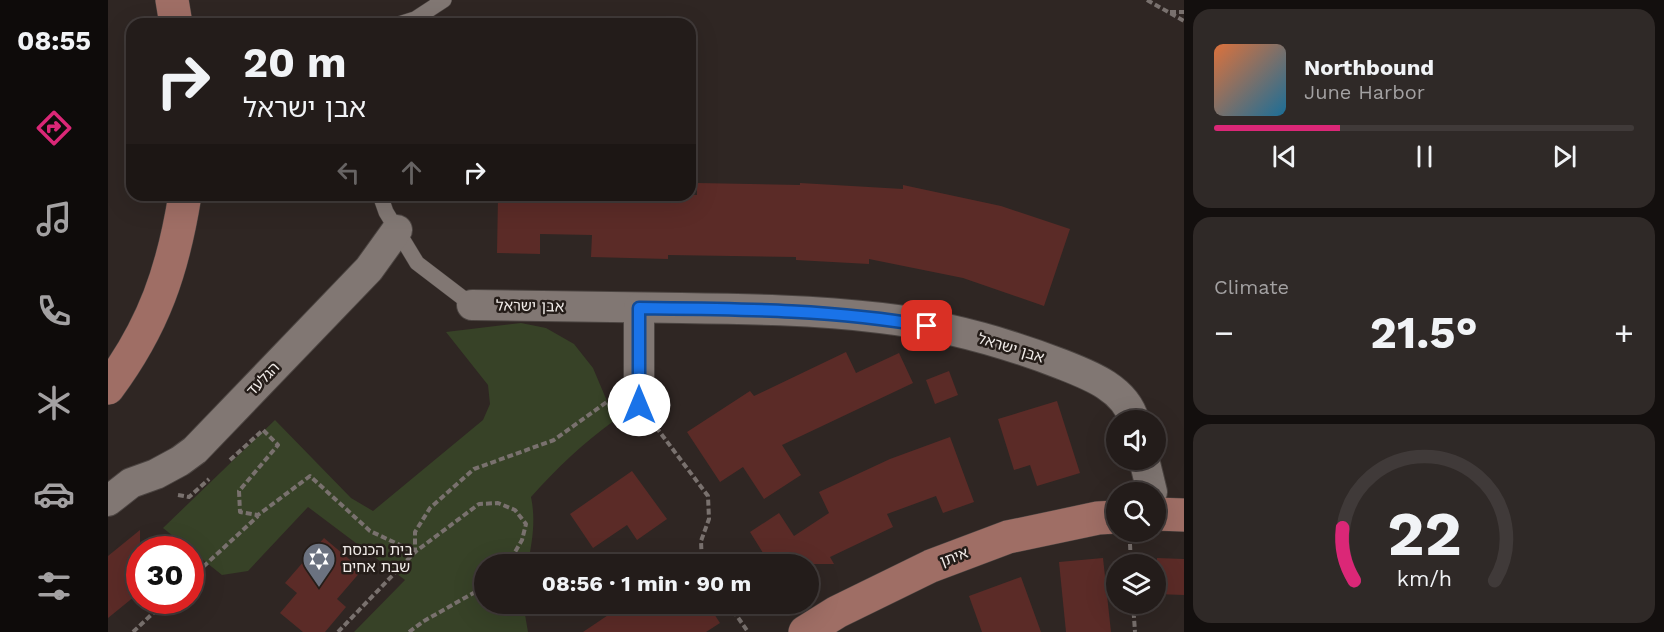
<!DOCTYPE html>
<html lang="en">
<head>
<meta charset="utf-8">
<style>
  :root { --surface:#231c1a; --page:#2f2927; --text:#f1f3f6; --muted:#a3a1a2; --line:#403a39; --accent:#db2777 }
  body { margin:0; font-family:"Work Sans","Noto Sans Hebrew",sans-serif; background:var(--page); color:var(--text); height:100vh; display:flex; flex-direction:column; font-size:22px; white-space:nowrap }
  * { box-sizing:border-box; margin:0 }
  p { font-size:20px; color:var(--muted) }
  .icon { flex:none; width:33px; height:33px; fill:none; stroke:currentColor; stroke-width:2; stroke-linecap:round; stroke-linejoin:round }
  .map { position:relative; flex:1; overflow:hidden }
  .drawer { display:flex; flex-direction:column; gap:9px; padding:9px; background:#130f0e; width:480px }
  .drawer>* { flex:none }
  .top-card { position:absolute; left:18px; top:18px; width:570px; height:183px; border-radius:18px; box-shadow:0 6px 24px #0002,0 0 0 2px var(--line); background:#231c1a; color:var(--text); overflow:hidden }
  .fabs { position:absolute; left:998px; top:410px; display:grid; gap:12px }
  .fabs a { display:grid; place-items:center; width:60px; height:60px; border-radius:50%; background:var(--surface); box-shadow:0 6px 24px #0002,0 0 0 2px var(--line); font-size:30px }
  .speed { position:absolute; left:18px; top:536px; display:flex; gap:12px; font-size:30px; font-weight:700; text-align:center }
  .speed>* { display:grid; place-content:center; width:78px; height:78px; border-radius:50%; background:var(--surface); box-shadow:0 6px 24px #0002,0 0 0 2px var(--line); line-height:1 }
  .speed .limit { border:9px solid #d22; background:#fff; color:#111 }
  .pin { position:absolute; display:grid; place-items:center; width:51px; height:51px; color:#fff; margin:-26px; border-radius:12px; box-shadow:0 3px 9px #0006 }
  .me { position:absolute; width:66px; margin:-33px; rotate:0deg; stroke-linejoin:round; filter:drop-shadow(0 0 4px #0008) }
  .turn { display:flex; align-items:center; gap:21px; height:126px; padding:0 18px; font-size:27px }
  .turn .icon { width:78px; height:78px; stroke-width:2.5 }
  .turn b { display:block; font-size:42px; line-height:51px }
  .lanes { display:flex; align-items:center; height:57px; padding:0 18px; background:#0003; justify-content:center; gap:30px; direction:ltr }
  .lanes .off { opacity:.35 }
  .big { font-size:45px; font-weight:700; line-height:1.1 }
  .drawer .card { flex:1; display:flex; flex-direction:column; justify-content:center; gap:9px; min-width:0; padding:0 21px; border-radius:18px; background:var(--page) }
  .drawer .dial { align-items:center; gap:0 }
  .dial svg { height:156px; overflow:visible; fill:none; stroke:var(--line); stroke-width:7; stroke-linecap:round; text-anchor:middle }
  .dial text { fill:var(--text); stroke:none }
  .song { display:flex; align-items:center; gap:18px }
  .cover { width:72px; height:72px; border-radius:9px; background:linear-gradient(135deg,hsl(20 70% 55%),hsl(200 70% 35%)) }
  .played { height:6px; border-radius:3px; background:linear-gradient(90deg,var(--accent) 30%,var(--line) 30%) }
  .keys { display:flex; justify-content:space-around; direction:ltr }
  .heat { display:flex; justify-content:space-between; align-items:center; font-size:33px; direction:ltr }
  .trip { position:absolute; left:366px; top:554px; width:345px; height:60px; border-radius:30px; background:var(--surface); box-shadow:0 6px 24px #0002,0 0 0 2px var(--line); font-weight:700; line-height:60px; text-align:center }
  main { display:flex; flex:1; min-height:0 }
  .tabs { display:flex; flex-direction:column; width:108px; justify-content:space-around; align-items:center; background:#0e0b0a; color:var(--muted) }
  .tabs .icon { width:42px; height:42px }
  .tabs .selected { color:var(--accent) }
  .tabs b { font-size:27px; color:var(--text) }
  .map>svg:first-child { display:block }
  .green { fill:#374227 }
  .building { fill:#5b2b27 }
  .lines { fill:none; stroke-linecap:round; stroke-linejoin:round }
  .lane-casing { stroke:#4b4441; stroke-width:16 }
  .street-casing { stroke:#4b4441; stroke-width:32 }
  .secondary-casing { stroke:#4b4441; stroke-width:34 }
  .path { stroke:#79716e; stroke-width:4; stroke-dasharray:6 3; stroke-linecap:butt }
  .lane { stroke:#817773; stroke-width:15 }
  .street { stroke:#817773; stroke-width:30 }
  .secondary { stroke:#9f6e65; stroke-width:33 }
  .route-casing { stroke:#114b97; stroke-width:15 }
  .route { stroke:#1a73e8; stroke-width:10 }
  .labels { text-anchor:middle; dominant-baseline:central; stroke-width:5; stroke-linejoin:round; paint-order:stroke }
  .street-label { font-size:15px; fill:#f0ebe8; stroke:#251d19 }
  .poi-label { font-size:15px; fill:#f0ebe8; stroke:#251d19; text-anchor:start }
</style>
</head>
<body>
<main>
<nav class="tabs">
<b>08:55</b>
<svg class="icon selected" aria-label="directions" viewBox="0 0 24 24"><path d="M12 3l9 9-9 9-9-9zM9 14v-3h6M13 9l2 2-2 2"/></svg>
<svg class="icon" aria-label="music" viewBox="0 0 24 24"><path d="M9 18V5l10-2v13"/><circle cx="6" cy="18" r="3"/><circle cx="16" cy="16" r="3"/></svg>
<svg class="icon" aria-label="phone" viewBox="0 0 24 24"><path d="M5 4h4l2 5-3 2q2 4 5 5l2-3 5 2v4C11 20 4 13 5 4z"/></svg>
<svg class="icon" aria-label="climate" viewBox="0 0 24 24"><path d="M12 3v18M4 7l16 10M4 17L20 7"/></svg>
<svg class="icon" aria-label="car" viewBox="0 0 24 24"><path d="M5 17H2v-5l4-1 3-4h7l3 4 3 1v5h-3M9 17h6M6 11h13"/><circle cx="7" cy="17" r="2"/><circle cx="17" cy="17" r="2"/></svg>
<svg class="icon" aria-label="filters" viewBox="0 0 24 24"><path d="M4 7h16M4 17h16"/><circle cx="9" cy="7" r="2"/><circle cx="15" cy="17" r="2"/></svg>
</nav>
<div class="map">
<svg width="1076" height="632" viewBox="0 0 1076 632">
  <rect width="100%" height="100%" fill="#2f2623"/>
  <path class="green" d="M413 323 438 328 466 344 485 368 507 420C474 444 450 467 423 497 428 521 424 541 420 564H376V603H415L420 632H246L297 580 200 507 140 571 114 575 55 528 167 420 243 498 265 511 375 420 382 404 380 385 338 332Z"/>
  <g class="building">
    <polygon points="589,183 692,185 692,183 795,189 795,185 893,206 962,229 936,306 855,278 761,259 761,264 688,260 688,257 560,255 560,259 483,257 484,235 432,234 432,254 389,253 390,197 589,195"/>
    <polygon points="738,352 748,373 791,353 805,383 674,445 693,475 656,499 635,467 612,482 579,432 642,391 646,396"/>
    <polygon points="841,371 850,395 827,404 818,380"/>
    <polygon points="949,401 972,473 929,486 922,465 906,470 890,419"/>
    <polygon points="842,437 866,502 835,513 828,496 779,514 785,527 722,557 726,564 662,564 642,532 671,513 686,536 721,513 711,492 782,459"/>
    <polygon points="524,471 559,519 529,540 519,525 485,548 462,514"/>
    <polygon points="32,530 32,592 0,618 0,556"/>
    <polygon points="216,538 254,570 229,599 238,607 217,632 195,632 172,613 189,593 177,583"/>
    <polygon points="995,558 1003,632 958,632 951,562"/>
    <polygon points="1049,558 1076,559 1076,595 1048,594"/>
    <polygon points="913,577 933,632 874,632 861,596"/>
    <polygon points="518,603 599,603 612,623 598,632 475,632"/>
  </g>
  <g class="lines">
    <defs>
      <g id="lane">
        <polyline points="291,24 307,19 336,0"/>
        <polyline points="272,195 278,212 309,263 364,305"/>
      </g>
      <g id="street">
        <path d="M364 305C434 306 503 307 573 308 640 309 706 310 773 318 834 325 896 342 953 364 981 375 1017 388 1026 420"/>
        <polyline points="531,308 531,405"/>
        <polyline points="1036,459 1044,492"/>
        <polyline points="0,501 23,483 48,474 72,461 87,450 261,269 289,230"/>
      </g>
      <g id="secondary">
        <polyline points="64,0 68,24"/>
        <path d="M0 388C46 326 65 270 77 195"/>
        <polyline points="1047,514 1076,515"/>
        <polyline points="697,632 729,612 823,566 900,537 990,518 1008,517"/>
      </g>
    </defs>
    <use href="#lane" class="lane-casing"/>
    <use href="#street" class="street-casing"/>
    <use href="#secondary" class="secondary-casing"/>
    <g class="path">
      <polyline points="1039,0 1076,21"/>
      <polyline points="1062,12 1076,12"/>
      <polyline points="548,427 600,496 601,519 593,541 594,564"/>
      <polyline points="122,460 155,430 170,445 131,491 132,512 150,515 202,476 262,531 307,552 307,532 322,508 366,469 446,440 503,399"/>
      <polyline points="70,495 81,497 101,479"/>
      <polyline points="1022,544 1023,564"/>
      <polyline points="82,579 150,516"/>
      <polyline points="620,603 640,632"/>
      <polyline points="1025,603 1027,632"/>
      <polyline points="25,632 59,600"/>
      <polyline points="230,632 307,552 371,504 390,503 407,510 418,524 414,540 400,564"/>
      <polyline points="301,632 316,621 376,587"/>
    </g>
    <use href="#lane" class="lane"/>
    <use href="#street" class="street"/>
    <use href="#secondary" class="secondary"/>
  </g>
  <g class="lines">
    <defs>
      <path id="route" d="M531 405V308C628 309 724 309 819 326"/>
    </defs>
    <use href="#route" class="route-casing"/>
    <use href="#route" class="route"/>
  </g>
  <defs>
    <symbol id="synagogue-pin" viewBox="-11 -11 22 30"><path d="M0 17L-7.5 6A9.5 9.5 0 1 1 7.5 6Z" fill="#6b7280" stroke="#251d19"/><path d="M0-6.5L5.6 3.2H-5.6ZM0 6.5L5.6-3.2H-5.6Z" fill="#fff"/></symbol>
  </defs>
  <g fill-rule="evenodd">
    <use href="#synagogue-pin" x="192" y="540" width="38" height="52"/>
  </g>
  <g class="labels">
    <g class="street-label">
      <text transform="translate(422 306) rotate(1)">אבן ישראל</text>
      <text transform="translate(903 348) rotate(17)">אבן ישראל</text>
      <text transform="translate(155 379) rotate(-46)">הגלעד</text>
      <text transform="translate(846 557) rotate(-20)">איתן</text>
    </g>
    <g class="poi-label">
      <text x="234" y="550">בית הכנסת<tspan x="234" dy="17">שבת אחים</tspan></text>
    </g>
  </g>
</svg>
<div class="fabs">
<a><svg class="icon" aria-label="sound" viewBox="0 0 24 24"><path d="M4 9h4l5-4v14l-5-4H4zM17 9q2 3 0 6"/></svg></a>
<a><svg class="icon" aria-label="search" viewBox="0 0 24 24"><circle cx="10" cy="10" r="6"/><path d="M15 15l6 6"/></svg></a>
<a><svg class="icon" aria-label="layers" viewBox="0 0 24 24"><path d="M12 4l9 5-9 5-9-5zM3 14l9 5 9-5"/></svg></a>
</div>
<div class="speed"><div class="limit">30</div></div>
<div class="pin" style="left:819px;top:326px;background:#d93025"><svg class="icon" aria-label="arrive" viewBox="0 0 24 24"><path d="M6 21V4h12l-3 4 3 4H6"/></svg></div>
<svg class="me" style="left:531px;top:405px" viewBox="-20 -20 40 40"><circle r="19" fill="#fff"/><path d="M0-13L10 11 0 6-10 11z" fill="#1a73e8"/></svg>
<div class="trip">08:56 · 1 min · 90 m</div>
<div class="top-card">
<div class="turn"><svg class="icon" aria-label="right" viewBox="0 0 24 24"><path d="M7 20v-9h11M14 6l5 5-5 5"/></svg><div><b>20 m</b>אבן ישראל</div></div>
<div class="lanes"><svg class="icon off" aria-label="left" viewBox="0 0 24 24"><path d="M17 20v-9H6M10 6l-5 5 5 5"/></svg><svg class="icon off" aria-label="ahead" viewBox="0 0 24 24"><path d="M12 20V5M6 11l6-6 6 6"/></svg><svg class="icon" aria-label="right" viewBox="0 0 24 24"><path d="M7 20v-9h11M14 6l5 5-5 5"/></svg></div>
</div>
</div>
<section class="drawer">
<div class="card">
<div class="song"><i class="cover"></i><div><b>Northbound</b><p>June Harbor</p></div></div>
<div class="played"></div>
<div class="keys"><svg class="icon" aria-label="previous" viewBox="0 0 24 24"><path d="M18 5L8 12l10 7zM5 5v14"/></svg><svg class="icon" aria-label="pause" viewBox="0 0 24 24"><path d="M8 5v14M16 5v14"/></svg><svg class="icon" aria-label="next" viewBox="0 0 24 24"><path d="M6 5l10 7-10 7zM19 5v14"/></svg></div>
</div>
<div class="card"><p>Climate</p>
<div class="heat"><a>−</a><b class="big">21.5°</b><a>+</a></div>
</div>
<div class="card dial"><svg viewBox="0 0 100 80">
<path d="M14 69A42 42 0 1 1 86 69"/>
<path d="M14 69A42 42 0 0 1 8 42" stroke="#db2777"/>
<text x="50" y="56" font-size="32" font-weight="700">22</text>
<text x="50" y="72" font-size="11">km/h</text>
</svg></div>
</section>
</main>
</body>
</html>
